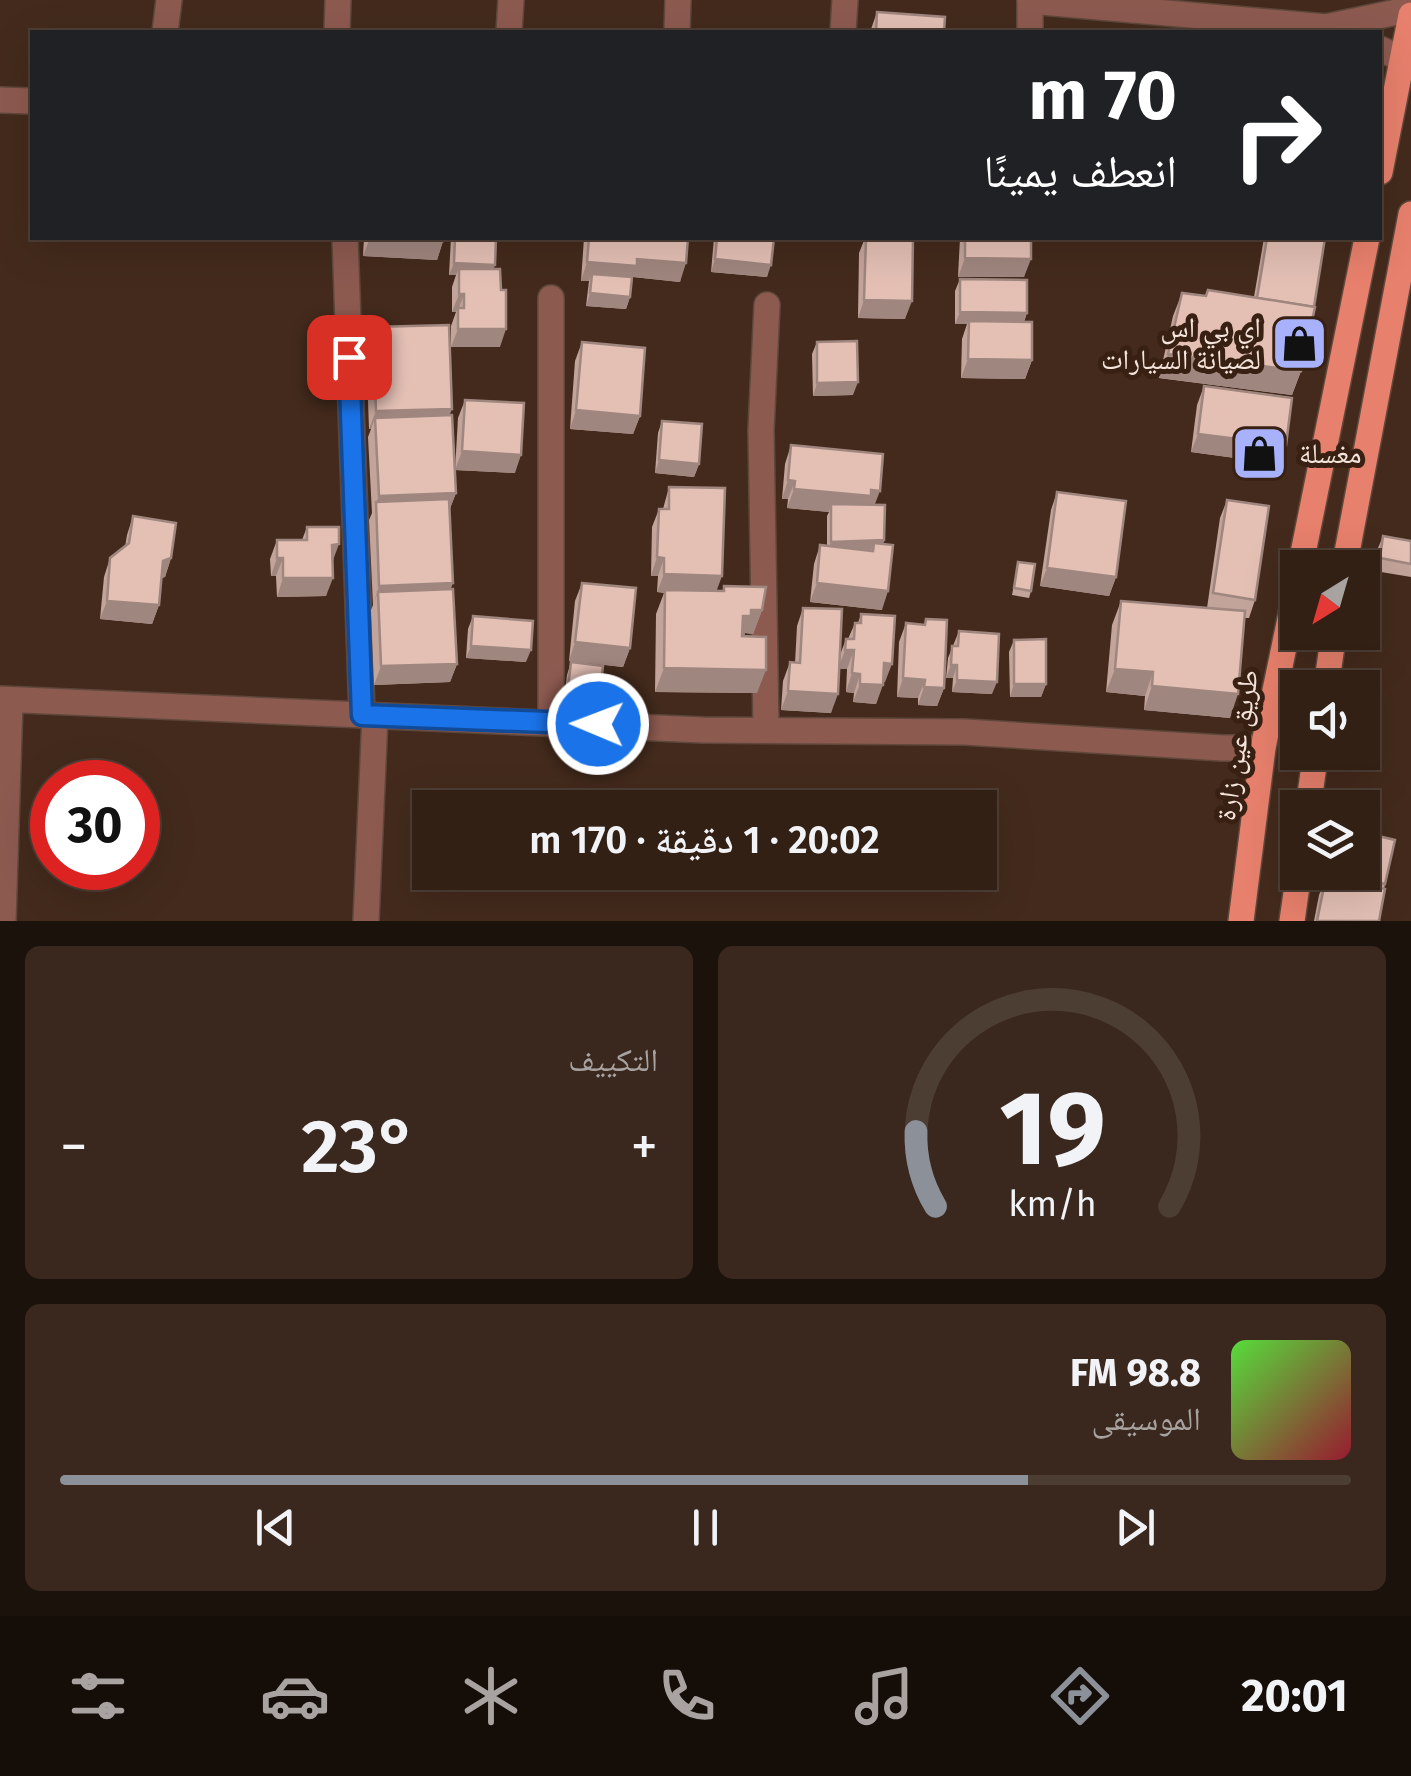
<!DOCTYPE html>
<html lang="ar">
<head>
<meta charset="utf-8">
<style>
  :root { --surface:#322015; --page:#3a281e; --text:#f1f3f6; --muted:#a8a3a0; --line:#4d3e34; --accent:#8c9099 }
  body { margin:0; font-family:"Fira Sans","Noto Naskh Arabic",sans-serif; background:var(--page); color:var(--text); direction:rtl; height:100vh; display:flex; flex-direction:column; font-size:38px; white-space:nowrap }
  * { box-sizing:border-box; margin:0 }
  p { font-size:32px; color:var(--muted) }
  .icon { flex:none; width:55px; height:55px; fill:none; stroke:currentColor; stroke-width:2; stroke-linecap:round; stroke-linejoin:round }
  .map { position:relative; height:921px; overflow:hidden; direction:ltr }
  .details { display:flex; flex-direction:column; gap:25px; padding:25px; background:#1c120c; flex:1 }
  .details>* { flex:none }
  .hud { position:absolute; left:30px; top:30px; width:1352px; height:210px; border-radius:0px; box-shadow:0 10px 40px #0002,0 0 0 2px var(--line); direction:rtl; background:#202124; color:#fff; overflow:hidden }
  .needle { width:65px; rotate:217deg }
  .tools { position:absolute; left:1280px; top:550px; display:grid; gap:20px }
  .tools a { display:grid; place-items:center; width:100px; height:100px; border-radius:0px; background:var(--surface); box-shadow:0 10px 40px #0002,0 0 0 2px var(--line); font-size:50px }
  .speed { position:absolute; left:30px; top:760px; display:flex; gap:20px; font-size:50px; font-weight:700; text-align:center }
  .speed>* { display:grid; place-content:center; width:130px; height:130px; border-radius:50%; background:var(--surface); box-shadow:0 10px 40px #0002,0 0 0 2px var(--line); line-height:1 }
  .speed .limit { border:15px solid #d22; background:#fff; color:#111 }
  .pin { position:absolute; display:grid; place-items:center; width:85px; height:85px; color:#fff; margin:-42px; border-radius:20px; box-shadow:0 5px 15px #0006 }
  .me { position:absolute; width:110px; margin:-55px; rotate:271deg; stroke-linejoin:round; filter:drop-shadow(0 0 8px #0008) }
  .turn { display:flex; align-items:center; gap:35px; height:210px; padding:0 40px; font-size:45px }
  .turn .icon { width:130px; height:130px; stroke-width:2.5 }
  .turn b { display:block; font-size:70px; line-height:85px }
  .big { font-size:75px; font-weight:600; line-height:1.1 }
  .details .widget { flex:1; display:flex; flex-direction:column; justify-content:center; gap:15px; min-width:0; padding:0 35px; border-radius:15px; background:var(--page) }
  .details .dial { align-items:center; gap:0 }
  .dial svg { height:260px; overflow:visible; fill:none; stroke:var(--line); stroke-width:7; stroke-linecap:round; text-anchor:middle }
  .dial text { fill:var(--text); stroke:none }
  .song { display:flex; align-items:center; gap:30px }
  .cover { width:120px; height:120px; border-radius:15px; background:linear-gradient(135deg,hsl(110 70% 55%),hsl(350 70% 35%)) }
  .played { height:10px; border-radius:5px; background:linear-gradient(90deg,var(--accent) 75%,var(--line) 75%) }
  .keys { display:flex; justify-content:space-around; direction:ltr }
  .heat { display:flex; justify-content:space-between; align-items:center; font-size:55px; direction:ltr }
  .details .tiles { flex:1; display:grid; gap:25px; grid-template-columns:1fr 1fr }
  .widget:last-child { grid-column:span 2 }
  .trip { position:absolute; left:412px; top:790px; width:585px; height:100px; border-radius:0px; background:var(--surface); box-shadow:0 10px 40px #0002,0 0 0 2px var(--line); font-weight:600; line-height:100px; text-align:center; direction:rtl }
  .tab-bar { display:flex; height:160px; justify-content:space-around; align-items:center; background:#140d08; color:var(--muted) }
  .tab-bar .icon { width:70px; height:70px }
  .tab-bar .active { color:var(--accent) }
  .tab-bar b { font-size:45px; color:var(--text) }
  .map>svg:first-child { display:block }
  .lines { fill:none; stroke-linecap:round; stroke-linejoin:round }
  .street-casing { stroke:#5f483b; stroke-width:28 }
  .primary-casing { stroke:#5f483b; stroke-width:28 }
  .street { stroke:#8d5a50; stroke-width:25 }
  .primary { stroke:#e7806c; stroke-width:25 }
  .wall { fill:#c3a49b }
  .shaded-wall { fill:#9f867e }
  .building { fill:#e3bfb4; stroke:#9f867e; stroke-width:2.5 }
  .route-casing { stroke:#114b97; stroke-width:25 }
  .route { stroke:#1a73e8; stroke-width:18 }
  .labels { text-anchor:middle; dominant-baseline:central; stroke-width:10; stroke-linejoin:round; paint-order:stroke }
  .poi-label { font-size:28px; fill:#f5e4db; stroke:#382013; text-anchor:end }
  .street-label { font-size:28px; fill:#f5e4db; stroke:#382013 }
</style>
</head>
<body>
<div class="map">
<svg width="1411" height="921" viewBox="0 0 1411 921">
  <rect width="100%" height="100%" fill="#432a1c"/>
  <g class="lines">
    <defs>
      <g id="street">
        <polyline points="1030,0 1030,32"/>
        <polyline points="1030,1 1326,27 1411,9"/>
        <polyline points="165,32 169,0"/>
        <polyline points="337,32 338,0"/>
        <polyline points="509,32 511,0"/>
        <polyline points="677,32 678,0"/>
        <polyline points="843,32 845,0"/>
        <polyline points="1380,49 1403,59"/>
        <polyline points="0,100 32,101"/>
        <polyline points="345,238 362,715"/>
        <polyline points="0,699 703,730 965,732 1222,748 1263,748"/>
        <polyline points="551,723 551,298"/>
        <polyline points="766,729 761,430 767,305"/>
        <polyline points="3,921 10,700"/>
        <polyline points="366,921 375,716"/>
      </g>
      <g id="primary">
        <polyline points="1380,172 1411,15"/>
        <polyline points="1300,568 1367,238"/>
        <polyline points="1344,568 1411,214"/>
        <polyline points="1326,688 1334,632"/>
        <polyline points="1308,808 1316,752"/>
        <polyline points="1241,921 1263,748 1298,580"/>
        <polyline points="1292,921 1299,872"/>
      </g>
    </defs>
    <use href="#street" class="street-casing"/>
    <use href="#primary" class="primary-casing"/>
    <use href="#street" class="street"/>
    <use href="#primary" class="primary"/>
  </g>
  <g class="wall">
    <polygon points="877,12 944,32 870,32"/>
    <polygon points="364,238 444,238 437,260 363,256"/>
    <polygon points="451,238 496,238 494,269 500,347 451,347 451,326 456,312 452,312 452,287 456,275 449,275"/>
    <polygon points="584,238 688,238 680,282 633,277 630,297 626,309 586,306 589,281 581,281"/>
    <polygon points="714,238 774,238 767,277 711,272"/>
    <polygon points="865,238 913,238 905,319 858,318 859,253"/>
    <polygon points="960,238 1031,238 1024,277 958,277"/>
    <polygon points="1264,238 1325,238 1301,371 1292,395 1159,378 1173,316 1182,293 1206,296 1254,297"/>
    <polygon points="960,279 1027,313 1024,322 1032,360 1025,379 961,378 962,339 967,324 955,324 955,291"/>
    <polygon points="373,327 450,415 456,493 449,511 450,589 457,664 450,682 374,685 371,610 373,605 369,520 372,513 368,437 371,429 369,429 366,346"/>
    <polygon points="582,342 640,416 633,434 570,429 575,361"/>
    <polygon points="817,342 853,395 813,396 812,354"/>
    <polygon points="1204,386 1286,445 1279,464 1191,452 1197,405"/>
    <polygon points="465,400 515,473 455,470 458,418"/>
    <polygon points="662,421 699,464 694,477 655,473 658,433"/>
    <polygon points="791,445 875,504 884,540 883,544 882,610 810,602 814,564 820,545 827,546 827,516 829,512 787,508 788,499 782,499 785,464"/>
    <polygon points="669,487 717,591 723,591 724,586 762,610 753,634 745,633 744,636 757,693 655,692 656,614 664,593 657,592 658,576 651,576 652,527 659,509 663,509"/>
    <polygon points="1057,492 1116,577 1109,596 1040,586 1051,510"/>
    <polygon points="1227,500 1255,600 1249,618 1245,618 1230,718 1144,710 1145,696 1106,692 1112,625 1121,601 1207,608 1220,518"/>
    <polygon points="133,516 171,558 165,577 161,578 159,605 152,624 100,619 104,577 110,558 125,547 127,535"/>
    <polygon points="307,527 333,562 326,596 277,597 276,576 271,576 270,559 277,540 302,540"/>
    <polygon points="1383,536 1411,541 1411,577 1375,571 1378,548"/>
    <polygon points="1018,562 1031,591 1029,598 1012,595"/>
    <polygon points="582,583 630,648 623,667 569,661 575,601"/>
    <polygon points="803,608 840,655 846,639 848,639 855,623 858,623 861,614 885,682 883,682 876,704 853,702 854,693 846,692 847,669 839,669 831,713 781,710 783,681 790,662 795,663 797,626"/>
    <polygon points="473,616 526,662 466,658 468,629"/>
    <polygon points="926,619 944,688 937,706 918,705 918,698 897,697 899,642 906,623 924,625"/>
    <polygon points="959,631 992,694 952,692 953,678 946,678 948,658"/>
    <polygon points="1014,640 1046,684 1041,697 1010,697 1009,652"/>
    <polygon points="571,662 600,692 596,704 564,701 567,675"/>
    <polygon points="1328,872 1362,872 1385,884 1379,921 1314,921 1319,895"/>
  </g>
  <g class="shaded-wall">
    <polygon points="370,238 443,241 437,260 363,256"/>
    <polygon points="965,258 1031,259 1024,277 958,277"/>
    <polygon points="637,259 686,263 680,282 633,277 630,285 592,274 589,281 581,281 587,262"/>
    <polygon points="715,259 771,265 767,277 711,272"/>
    <polygon points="454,263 495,265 490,277 459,269 456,275 449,275"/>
    <polygon points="590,293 630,297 626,309 586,306"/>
    <polygon points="459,294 464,294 458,311 458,308 456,312 452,312"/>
    <polygon points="864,300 912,301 905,319 858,318"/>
    <polygon points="960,312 1027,313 1022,325 969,321 967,324 955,324"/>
    <polygon points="458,329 506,329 500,347 451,347"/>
    <polygon points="1168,354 1301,371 1292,395 1159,378"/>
    <polygon points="968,359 1032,360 1025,379 961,378"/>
    <polygon points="858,382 853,395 813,396 817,383"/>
    <polygon points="452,409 445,427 375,418 371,429 369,429 376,411"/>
    <polygon points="576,410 640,416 633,434 570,429"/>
    <polygon points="1198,434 1286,445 1279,464 1191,452"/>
    <polygon points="462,451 521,455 515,473 455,470"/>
    <polygon points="659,460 699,464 694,477 655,473"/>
    <polygon points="788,480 795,481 788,499 782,499"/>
    <polygon points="794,489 871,490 880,491 873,509 831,504 829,512 787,508"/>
    <polygon points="456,493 449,511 376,503 379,496"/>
    <polygon points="884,540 880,552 874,543 870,553 827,555 831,542"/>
    <polygon points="339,544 332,563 332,545"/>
    <polygon points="657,557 664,558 658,576 651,576"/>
    <polygon points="171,558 165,577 156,580 163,561"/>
    <polygon points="277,558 283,558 276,576 271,576"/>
    <polygon points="1047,568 1116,577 1109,596 1040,586"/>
    <polygon points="664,574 722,576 715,595 657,592"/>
    <polygon points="283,578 333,578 326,596 277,597"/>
    <polygon points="453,583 446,602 378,592 373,605 379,586"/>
    <polygon points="817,583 888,591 882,610 810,602"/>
    <polygon points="107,601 159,605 152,624 100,619"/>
    <polygon points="751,610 762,610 753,634 745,633 743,639 743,616"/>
    <polygon points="575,642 630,648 623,667 569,661"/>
    <polygon points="471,646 531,650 526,662 466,658"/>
    <polygon points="845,650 854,650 847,669 838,669"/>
    <polygon points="884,663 892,664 885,682 877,681"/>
    <polygon points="457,664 450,682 374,685 381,666"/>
    <polygon points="951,665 957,665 953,678 946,678"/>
    <polygon points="664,668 766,670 757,693 655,692"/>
    <polygon points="1115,669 1153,672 1145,696 1106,692"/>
    <polygon points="852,673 860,674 854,693 846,692"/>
    <polygon points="903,678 925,680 918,698 897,697"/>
    <polygon points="957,680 997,682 992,694 952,692"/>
    <polygon points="860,684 883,685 876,704 853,702"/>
    <polygon points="1014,684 1046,684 1041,697 1010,697"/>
    <polygon points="1152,686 1238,694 1230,718 1144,710"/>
    <polygon points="924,687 944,688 937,706 918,705"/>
    <polygon points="568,688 600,692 596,704 564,701"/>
    <polygon points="788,691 838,694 831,713 781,710"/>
  </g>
  <g class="building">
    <polygon points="877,12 945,17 944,32 876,32"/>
    <polygon points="370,238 444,238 443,241"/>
    <polygon points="455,238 496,238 495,265 454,263"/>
    <polygon points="589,238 688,238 686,263 637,259 637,266 587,262"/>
    <polygon points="717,238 774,238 771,265 715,259"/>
    <polygon points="866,238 913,238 912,301 864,300"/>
    <polygon points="965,238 1031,238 1031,259 965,258"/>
    <polygon points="1267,238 1325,238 1314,307 1257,298"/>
    <polygon points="459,269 500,269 501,290 506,290 506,329 458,329 458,308 464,308 464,294 459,294"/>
    <polygon points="592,274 632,277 630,297 590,293"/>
    <polygon points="960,279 1027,280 1027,313 960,312"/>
    <polygon points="1208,290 1315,307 1301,371 1168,354 1182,293 1206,296"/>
    <polygon points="969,321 1032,322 1032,360 968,359"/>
    <polygon points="449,325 452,409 376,411 373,327"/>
    <polygon points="857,341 858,382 817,383 817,342"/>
    <polygon points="582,342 645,348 640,416 576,410"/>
    <polygon points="1204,386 1292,398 1286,445 1198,434"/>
    <polygon points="465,400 524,403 521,455 462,451"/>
    <polygon points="452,415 456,493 379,496 375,418"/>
    <polygon points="662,421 702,424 699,464 659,460"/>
    <polygon points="791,445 883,454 880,491 871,490 871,496 794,489 795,481 788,480"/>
    <polygon points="669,487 725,488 722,576 664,574 664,558 657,557 659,509 669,509"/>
    <polygon points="1057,492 1126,501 1116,577 1047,568"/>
    <polygon points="449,499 453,583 379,586 376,502"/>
    <polygon points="1227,500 1269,506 1255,600 1213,593"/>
    <polygon points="831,504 885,505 884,540 831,542"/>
    <polygon points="133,516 176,523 171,558 163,561 159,605 107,601 110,558 129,543"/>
    <polygon points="307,527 339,527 339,544 332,545 333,578 283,578 283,558 277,558 277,540 307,540"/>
    <polygon points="1383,536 1411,541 1411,564 1380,558"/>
    <polygon points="874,543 893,545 888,591 817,583 820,545 873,551"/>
    <polygon points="1018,562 1035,564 1031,591 1014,588"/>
    <polygon points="582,583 636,588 630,648 575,642"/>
    <polygon points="724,586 766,587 762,610 751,610 751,616 743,616 742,636 766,637 766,670 664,668 665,590 724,591"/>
    <polygon points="453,589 457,664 381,666 378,592"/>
    <polygon points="1121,601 1245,611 1238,694 1152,686 1153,672 1115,669"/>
    <polygon points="803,608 842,609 838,694 788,691 790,662 800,663"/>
    <polygon points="861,614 895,616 892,664 884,663 883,685 860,684 860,674 852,673 854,650 845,650 846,639 854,639 855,623 861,623"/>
    <polygon points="473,616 533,621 531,650 471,646"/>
    <polygon points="926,619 947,620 944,688 924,687 925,680 903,678 906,623 925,625"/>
    <polygon points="959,631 999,634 997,682 957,680 957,665 951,665 952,646 958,646"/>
    <polygon points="1046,639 1046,684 1014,684 1014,640"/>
    <polygon points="571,662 603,666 600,692 568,688"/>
    <polygon points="1362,832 1395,840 1385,884 1334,872 1362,872"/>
    <polygon points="1326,877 1385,889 1379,921 1317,921"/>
  </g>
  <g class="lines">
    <defs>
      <polyline id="route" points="349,357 362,715 598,724"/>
    </defs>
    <use href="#route" class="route-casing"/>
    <use href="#route" class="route"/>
  </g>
  <defs>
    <symbol id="shop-square" viewBox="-11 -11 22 22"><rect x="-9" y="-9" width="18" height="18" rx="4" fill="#a7b1fc" stroke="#382013"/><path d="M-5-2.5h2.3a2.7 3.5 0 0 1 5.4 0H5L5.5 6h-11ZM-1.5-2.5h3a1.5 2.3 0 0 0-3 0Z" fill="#111"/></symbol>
  </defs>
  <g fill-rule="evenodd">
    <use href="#shop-square" x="1268" y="312" width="63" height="63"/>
    <use href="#shop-square" x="1228" y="422" width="63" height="63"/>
  </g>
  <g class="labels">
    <g class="poi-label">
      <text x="1261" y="327">اي بي اس<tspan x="1261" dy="32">لصيانة السيارات</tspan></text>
      <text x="1299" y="453" text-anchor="start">مغسلة</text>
    </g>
    <g class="street-label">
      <text transform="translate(1237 745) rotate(-81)">طريق عين زارة</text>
    </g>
  </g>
</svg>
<div class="tools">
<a><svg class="needle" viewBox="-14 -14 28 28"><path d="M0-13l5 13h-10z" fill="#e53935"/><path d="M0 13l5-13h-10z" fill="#a8a3a0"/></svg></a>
<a><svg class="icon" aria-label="sound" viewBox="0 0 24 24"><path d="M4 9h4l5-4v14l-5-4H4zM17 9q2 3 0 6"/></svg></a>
<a><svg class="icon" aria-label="layers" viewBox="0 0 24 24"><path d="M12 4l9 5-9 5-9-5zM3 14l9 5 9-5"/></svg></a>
</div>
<div class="speed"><div class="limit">30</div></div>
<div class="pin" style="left:349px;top:357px;background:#d93025"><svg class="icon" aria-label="arrive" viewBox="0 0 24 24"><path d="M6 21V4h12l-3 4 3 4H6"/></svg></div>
<svg class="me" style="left:598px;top:724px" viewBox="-20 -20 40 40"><circle r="17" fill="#1a73e8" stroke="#fff" stroke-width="3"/><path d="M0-11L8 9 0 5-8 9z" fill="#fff"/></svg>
<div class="trip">20:02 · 1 دقيقة · 170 m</div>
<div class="hud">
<div class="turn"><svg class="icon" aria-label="right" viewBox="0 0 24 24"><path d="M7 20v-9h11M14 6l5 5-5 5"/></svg><div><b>70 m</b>انعطف يمينًا</div></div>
</div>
</div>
<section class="details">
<div class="tiles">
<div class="widget dial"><svg viewBox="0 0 100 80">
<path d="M14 69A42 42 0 1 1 86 69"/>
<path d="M14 69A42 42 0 0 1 8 46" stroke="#8c9099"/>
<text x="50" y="56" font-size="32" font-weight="700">19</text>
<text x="50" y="72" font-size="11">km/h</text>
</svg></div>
<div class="widget"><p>التكييف</p>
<div class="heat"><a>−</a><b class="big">23°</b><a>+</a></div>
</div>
<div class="widget">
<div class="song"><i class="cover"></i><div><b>98.8 FM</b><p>الموسيقى</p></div></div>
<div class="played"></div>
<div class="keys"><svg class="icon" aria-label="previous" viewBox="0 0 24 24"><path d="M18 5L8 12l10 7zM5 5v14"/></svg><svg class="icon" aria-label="pause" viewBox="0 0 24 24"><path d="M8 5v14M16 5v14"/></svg><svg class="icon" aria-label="next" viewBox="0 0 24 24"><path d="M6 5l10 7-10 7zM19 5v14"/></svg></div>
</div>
</div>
</section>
<nav class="tab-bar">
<b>20:01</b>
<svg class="icon active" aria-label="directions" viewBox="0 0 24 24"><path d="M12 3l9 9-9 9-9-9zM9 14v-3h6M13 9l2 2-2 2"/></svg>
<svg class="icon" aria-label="music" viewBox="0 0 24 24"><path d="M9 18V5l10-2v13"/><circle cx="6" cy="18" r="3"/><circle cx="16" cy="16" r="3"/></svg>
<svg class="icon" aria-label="phone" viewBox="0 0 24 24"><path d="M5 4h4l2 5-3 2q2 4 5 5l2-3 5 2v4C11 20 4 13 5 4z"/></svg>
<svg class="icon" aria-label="climate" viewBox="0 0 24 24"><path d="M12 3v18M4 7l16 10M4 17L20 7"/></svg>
<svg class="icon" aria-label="car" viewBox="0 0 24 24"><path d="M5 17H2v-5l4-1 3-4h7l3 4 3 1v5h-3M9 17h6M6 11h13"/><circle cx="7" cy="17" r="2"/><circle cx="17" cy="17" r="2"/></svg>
<svg class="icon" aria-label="filters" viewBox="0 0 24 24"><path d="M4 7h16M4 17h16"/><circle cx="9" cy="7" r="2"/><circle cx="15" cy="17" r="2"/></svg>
</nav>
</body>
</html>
